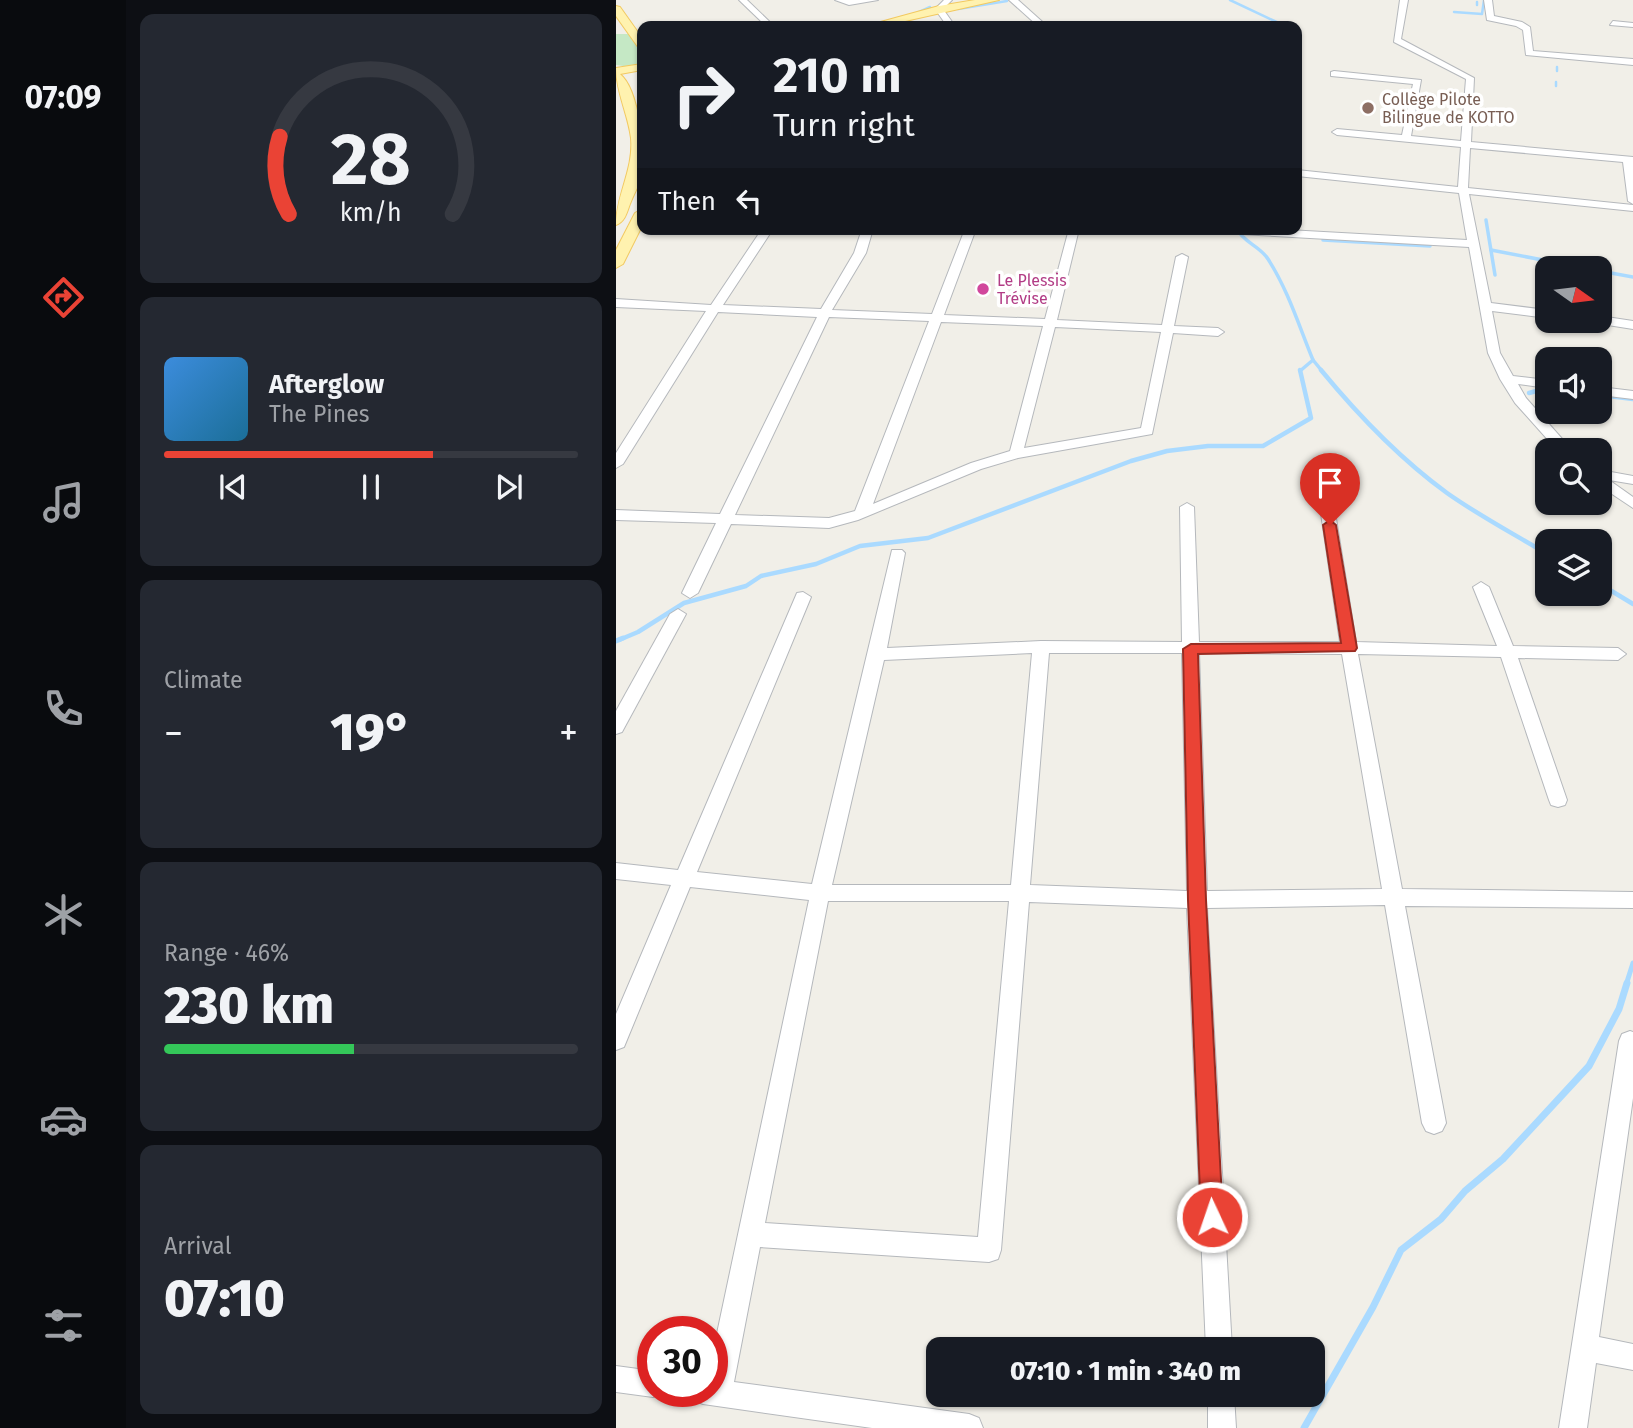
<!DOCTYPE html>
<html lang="en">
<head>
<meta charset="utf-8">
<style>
  :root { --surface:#171b24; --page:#242831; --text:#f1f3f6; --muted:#9ea1a6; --line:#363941; --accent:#ea4335 }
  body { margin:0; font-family:"Fira Sans",sans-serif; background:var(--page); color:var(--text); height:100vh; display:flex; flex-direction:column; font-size:26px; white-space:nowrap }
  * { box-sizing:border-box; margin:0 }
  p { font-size:23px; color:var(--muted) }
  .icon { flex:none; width:38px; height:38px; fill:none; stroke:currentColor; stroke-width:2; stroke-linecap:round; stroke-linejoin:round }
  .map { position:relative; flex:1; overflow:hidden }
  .details { display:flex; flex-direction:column; gap:14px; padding:14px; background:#0d0f14; width:490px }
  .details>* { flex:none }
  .top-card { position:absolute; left:21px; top:21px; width:665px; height:214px; border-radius:14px; box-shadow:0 2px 5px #0004; background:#171b24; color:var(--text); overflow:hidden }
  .needle { width:46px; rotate:104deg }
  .buttons { position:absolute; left:919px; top:256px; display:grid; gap:14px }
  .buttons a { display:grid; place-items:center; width:77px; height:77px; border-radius:14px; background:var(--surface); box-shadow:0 2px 5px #0004; font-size:35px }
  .speed { position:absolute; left:21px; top:1316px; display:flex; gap:14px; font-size:35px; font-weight:700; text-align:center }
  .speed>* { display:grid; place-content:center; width:91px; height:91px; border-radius:50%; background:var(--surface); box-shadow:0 2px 5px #0004; line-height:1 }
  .speed .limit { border:10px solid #d22; background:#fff; color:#111 }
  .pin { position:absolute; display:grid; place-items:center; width:60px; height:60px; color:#fff; margin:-72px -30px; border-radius:50% 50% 50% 0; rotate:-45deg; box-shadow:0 0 7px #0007 }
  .pin .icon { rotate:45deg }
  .me { position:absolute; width:77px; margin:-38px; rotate:357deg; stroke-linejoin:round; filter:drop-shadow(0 0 5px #0008) }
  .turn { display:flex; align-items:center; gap:24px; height:147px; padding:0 21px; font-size:32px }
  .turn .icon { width:91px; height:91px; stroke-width:2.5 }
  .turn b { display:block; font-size:49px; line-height:60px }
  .then { display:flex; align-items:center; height:66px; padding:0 21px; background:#0003; gap:14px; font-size:26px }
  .big { font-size:52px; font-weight:800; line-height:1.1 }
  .details .tile { flex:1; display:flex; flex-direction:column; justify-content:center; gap:10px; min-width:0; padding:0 24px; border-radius:14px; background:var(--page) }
  .details .dial { align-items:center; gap:0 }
  .dial svg { height:182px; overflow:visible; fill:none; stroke:var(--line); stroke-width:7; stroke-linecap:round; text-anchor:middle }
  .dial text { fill:var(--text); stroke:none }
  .song { display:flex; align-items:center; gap:21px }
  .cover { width:84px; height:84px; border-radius:10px; background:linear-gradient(135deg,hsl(210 70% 55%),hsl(200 70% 35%)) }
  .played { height:7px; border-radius:4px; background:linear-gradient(90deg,var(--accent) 65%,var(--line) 65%) }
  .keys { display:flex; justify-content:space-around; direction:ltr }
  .heat { display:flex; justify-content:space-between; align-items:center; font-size:38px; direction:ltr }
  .charge { height:10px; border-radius:5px; background:linear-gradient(90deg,#34c759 46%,var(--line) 0) }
  .trip { position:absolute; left:310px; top:1337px; width:399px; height:70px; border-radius:14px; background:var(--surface); box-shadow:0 2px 5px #0004; font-weight:800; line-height:70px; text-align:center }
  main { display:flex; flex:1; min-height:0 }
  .tab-bar { display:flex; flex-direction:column; width:126px; justify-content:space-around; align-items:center; background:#090b0e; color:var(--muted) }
  .tab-bar .icon { width:49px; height:49px }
  .tab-bar .active { color:var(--accent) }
  .tab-bar b { font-size:32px; color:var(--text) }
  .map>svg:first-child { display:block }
  .green { fill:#c5e8c5 }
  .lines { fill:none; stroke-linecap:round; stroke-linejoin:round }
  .stream-far4 { stroke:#aadaff; stroke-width:2.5 }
  .stream-far3 { stroke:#aadaff; stroke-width:3.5 }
  .stream-far2 { stroke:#aadaff; stroke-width:4.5 }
  .stream-far1 { stroke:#aadaff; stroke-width:5 }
  .stream { stroke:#aadaff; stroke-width:7 }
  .minor-casing { stroke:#b5b8bc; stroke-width:2 }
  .major-casing { stroke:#f2c960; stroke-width:2 }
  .minor { fill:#fff; fill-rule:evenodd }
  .major { fill:#fff2af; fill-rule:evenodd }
  .route { fill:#ea4335; stroke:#982c22; stroke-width:2 }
  .education-dot { fill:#8d6e63; stroke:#fff; stroke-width:2.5 }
  .hotel-dot { fill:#d1479c; stroke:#fff; stroke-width:2.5 }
  .labels { text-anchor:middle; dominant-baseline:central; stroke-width:7; stroke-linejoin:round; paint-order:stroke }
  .far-education-label { font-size:16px; fill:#785e54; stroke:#fff; text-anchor:start }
  .far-hotel-label { font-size:16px; fill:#b23c85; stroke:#fff; text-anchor:start }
</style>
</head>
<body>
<main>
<nav class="tab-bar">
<b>07:09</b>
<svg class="icon active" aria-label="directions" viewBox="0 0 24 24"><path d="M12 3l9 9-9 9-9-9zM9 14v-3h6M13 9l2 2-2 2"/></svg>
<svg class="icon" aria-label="music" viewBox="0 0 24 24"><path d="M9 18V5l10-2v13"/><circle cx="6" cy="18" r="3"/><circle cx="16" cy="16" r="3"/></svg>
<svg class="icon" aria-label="phone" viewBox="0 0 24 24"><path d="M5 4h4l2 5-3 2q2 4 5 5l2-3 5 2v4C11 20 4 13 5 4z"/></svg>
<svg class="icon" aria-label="climate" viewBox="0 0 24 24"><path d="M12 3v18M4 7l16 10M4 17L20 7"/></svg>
<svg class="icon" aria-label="car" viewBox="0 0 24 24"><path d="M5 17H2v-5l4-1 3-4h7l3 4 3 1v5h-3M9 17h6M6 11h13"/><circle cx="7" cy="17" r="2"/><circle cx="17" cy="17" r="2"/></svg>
<svg class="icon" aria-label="filters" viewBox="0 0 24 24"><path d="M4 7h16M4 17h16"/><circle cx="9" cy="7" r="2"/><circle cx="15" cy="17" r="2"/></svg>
</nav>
<section class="details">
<div class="tile dial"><svg viewBox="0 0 100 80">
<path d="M14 69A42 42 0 1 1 86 69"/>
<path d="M14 69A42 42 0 0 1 10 35" stroke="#ea4335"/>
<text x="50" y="56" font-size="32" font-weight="700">28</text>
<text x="50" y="72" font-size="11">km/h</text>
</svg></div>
<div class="tile">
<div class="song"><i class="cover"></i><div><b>Afterglow</b><p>The Pines</p></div></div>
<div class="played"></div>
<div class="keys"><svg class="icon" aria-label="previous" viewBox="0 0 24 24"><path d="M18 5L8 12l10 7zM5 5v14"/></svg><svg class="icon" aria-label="pause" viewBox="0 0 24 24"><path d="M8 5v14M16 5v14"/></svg><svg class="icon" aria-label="next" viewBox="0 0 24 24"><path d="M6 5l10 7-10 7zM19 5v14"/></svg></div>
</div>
<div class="tile"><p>Climate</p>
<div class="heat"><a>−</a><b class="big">19°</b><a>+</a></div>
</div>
<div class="tile"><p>Range · 46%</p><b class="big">230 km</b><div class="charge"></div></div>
<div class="tile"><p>Arrival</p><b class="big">07:10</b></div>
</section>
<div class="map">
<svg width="1017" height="1428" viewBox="0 0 1017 1428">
  <rect width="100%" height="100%" fill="#f1efe8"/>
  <polygon class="green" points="0,34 12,34 26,53 26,63 14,67 0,65"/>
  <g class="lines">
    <g class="stream-far4">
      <polyline points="614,0 665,24 664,26"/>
      <polyline points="861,2 861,5"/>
      <polyline points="342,9 391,1"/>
      <polyline points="303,12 314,7"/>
      <polyline points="838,12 866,14 868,0"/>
      <polyline points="941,67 941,71"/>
      <polyline points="940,82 940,86"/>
    </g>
    <g class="stream-far3">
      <polyline points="870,220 879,275"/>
      <path d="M621 229C627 242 644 246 652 259 672 290 683 326 697 360L706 371"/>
      <polyline points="707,240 814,246"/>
      <polyline points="875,250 968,268"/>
      <polyline points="984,271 1017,277"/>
      <polyline points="684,371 697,360"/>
    </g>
    <g class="stream-far2">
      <path d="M705 370C742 415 783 458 831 493 862 515 898 534 931 554"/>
      <polyline points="913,393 931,388"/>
      <polyline points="984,395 1017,399"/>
      <polyline points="984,584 1017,604"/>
      <polyline points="3,640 22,632 68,603 130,586 145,576 200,564 244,546 312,538 515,461 551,451 592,446 647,446 695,418 684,370"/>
    </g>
    <g class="stream-far1">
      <polyline points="0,641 7,638"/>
      <polyline points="1010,985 1017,963"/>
    </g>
    <polyline class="stream" points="688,1428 757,1307 785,1250 825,1219 849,1191 887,1159 973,1066 1003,1009 1011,983"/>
    <defs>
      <g id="minor">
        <polygon points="123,0 131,0 158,26 150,26"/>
        <polygon points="219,0 262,0 233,5"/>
        <polygon points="328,0 336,0 327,9 339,26 331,26 319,9"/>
        <polygon points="393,0 402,0 431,26 422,26"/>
        <polygon points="784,0 792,0 785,39 858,78 855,142 1017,157 1017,204 1012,201 1007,162 854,148 852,188 1017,205 1017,211 853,194 875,303 931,310 931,318 876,311 884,353 897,376 931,380 931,388 902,384 910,398 956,450 941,450 899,403 884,379 872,353 853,247 625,234 620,231 652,229 851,240 843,193 681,176 681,170 842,187 845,147 721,135 716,132 721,129 786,135 797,84 715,76 715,72 718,71 805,80 795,136 845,141 850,79 778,42"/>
        <polygon points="868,0 876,0 878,16 906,22 914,27 917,51 1017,59 1017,65 910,55 907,30 900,26 871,20"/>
        <polygon points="997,21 1017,23 1017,27 994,25"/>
        <path d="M146 229H157L107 305 205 309 238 253 246 229H257L250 253 216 310 316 314 349 229H360L328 315 429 319 453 229H463L441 320 546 325 560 257 566 254 572 257 558 326 602 328 608 332 602 336 557 333 536 434 402 458 365 469 242 520 213 528 115 524 82 593 74 598 66 593 100 523 0 520V510L104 514 201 317 102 312 7 464 0 468V453L90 311 0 307V299L95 305ZM213 317 313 321 239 511 213 518 119 515ZM325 322 427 326 394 451 355 463 257 504ZM439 327 545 332 525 428 408 448Z"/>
        <polygon points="984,316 1017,321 1017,329 979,323 977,320 984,320"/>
        <polygon points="984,387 1017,391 1017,399 984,395"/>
        <polygon points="984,470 1017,476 1017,484 993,480 1017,497 1017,508 984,486"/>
        <path d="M710 496 717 500 740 642 881 646 857 587 865 582 873 587 897 646 1002 648 1010 654 1002 660 902 658 951 800 949 805 942 807 935 805 933 800 885 657 742 654 786 889 1017 892V908L789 906 830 1123 826 1131 818 1134 810 1131 806 1123 769 905 591 908 616 1349H590L571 908 413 902 385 1250 382 1259 373 1262 144 1247 118 1382 353 1414 363 1418 367 1428H256L87 1404 78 1400 74 1391H96V1357L193 900 74 887 8 1047 0 1050V1014L55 885 0 879V863L62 870 181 593 187 592 195 597 81 872 196 884 276 550H286L289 553 271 648 425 641 566 642 564 507 571 503 578 507 583 642H724L703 500ZM416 653 395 885H216L268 660ZM433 653H566L571 891 414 885ZM583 653 726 654 766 889 591 891ZM212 901H393L362 1237 149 1223Z"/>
        <polygon points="62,609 70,614 6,732 0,734 0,711 54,614"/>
        <polygon points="1014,1031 1017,1032 1017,1098 983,1337 1017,1344 1017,1370 980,1363 971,1428 943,1428 1003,1041 1006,1034"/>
        <polygon points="0,1366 37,1371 37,1391 47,1391 46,1393 37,1397 0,1392"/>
        <polygon points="592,1395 618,1395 620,1428 592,1428"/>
      </g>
      <g id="major">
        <polygon points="359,0 383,0 267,26 250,26 323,6"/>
        <polygon points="0,6 4,7 26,38 26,48 22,47 0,16"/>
        <path d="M26 64V70L4 74C23 89 30 154 25 178 22 187 17 196 14 204 11 212 9 222 0 225 0 195 18 169 15 138 12 114 0 92 0 68Z"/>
        <polygon points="26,209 26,226 7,264 0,268 0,250 19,213"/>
      </g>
    </defs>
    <use href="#minor" class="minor-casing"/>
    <use href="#major" class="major-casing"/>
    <use href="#minor" class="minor"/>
    <use href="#major" class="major"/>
  </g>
  <polygon class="route" points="714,520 720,525 741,648 739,651 582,654 590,900 607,1217 604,1225 596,1228 589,1225 585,1217 572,900 567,649 575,644 725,643 707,525"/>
  <circle class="education-dot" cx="752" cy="108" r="7"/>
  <circle class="hotel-dot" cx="367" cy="289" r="7"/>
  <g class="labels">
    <g class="far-education-label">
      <text x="766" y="99">Collège Pilote<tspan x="766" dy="18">Bilingue de KOTTO</tspan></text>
    </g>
    <g class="far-hotel-label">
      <text x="381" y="280">Le Plessis<tspan x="381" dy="18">Trévise</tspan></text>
    </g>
  </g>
</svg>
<div class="buttons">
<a><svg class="needle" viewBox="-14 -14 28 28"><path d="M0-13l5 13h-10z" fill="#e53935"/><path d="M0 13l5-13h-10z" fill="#9ea1a6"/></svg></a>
<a><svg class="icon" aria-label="sound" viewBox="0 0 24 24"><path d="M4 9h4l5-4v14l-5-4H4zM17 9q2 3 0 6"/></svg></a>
<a><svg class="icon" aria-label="search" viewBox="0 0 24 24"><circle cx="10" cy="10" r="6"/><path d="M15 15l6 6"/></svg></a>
<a><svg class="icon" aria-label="layers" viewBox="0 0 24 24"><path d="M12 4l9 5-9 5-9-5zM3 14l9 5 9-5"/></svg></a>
</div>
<div class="speed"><div class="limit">30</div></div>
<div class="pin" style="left:714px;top:525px;background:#d93025"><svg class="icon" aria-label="arrive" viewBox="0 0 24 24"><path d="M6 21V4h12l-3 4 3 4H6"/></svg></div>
<svg class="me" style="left:596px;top:1217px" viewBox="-20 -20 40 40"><circle r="17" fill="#ea4335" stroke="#fff" stroke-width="3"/><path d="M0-11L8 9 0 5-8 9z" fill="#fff"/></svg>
<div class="trip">07:10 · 1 min · 340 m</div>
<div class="top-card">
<div class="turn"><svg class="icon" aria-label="right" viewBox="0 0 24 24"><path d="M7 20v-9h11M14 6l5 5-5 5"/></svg><div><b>210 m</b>Turn right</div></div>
<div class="then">Then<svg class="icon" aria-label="left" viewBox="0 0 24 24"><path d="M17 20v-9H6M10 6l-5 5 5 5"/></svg></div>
</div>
</div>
</main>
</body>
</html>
